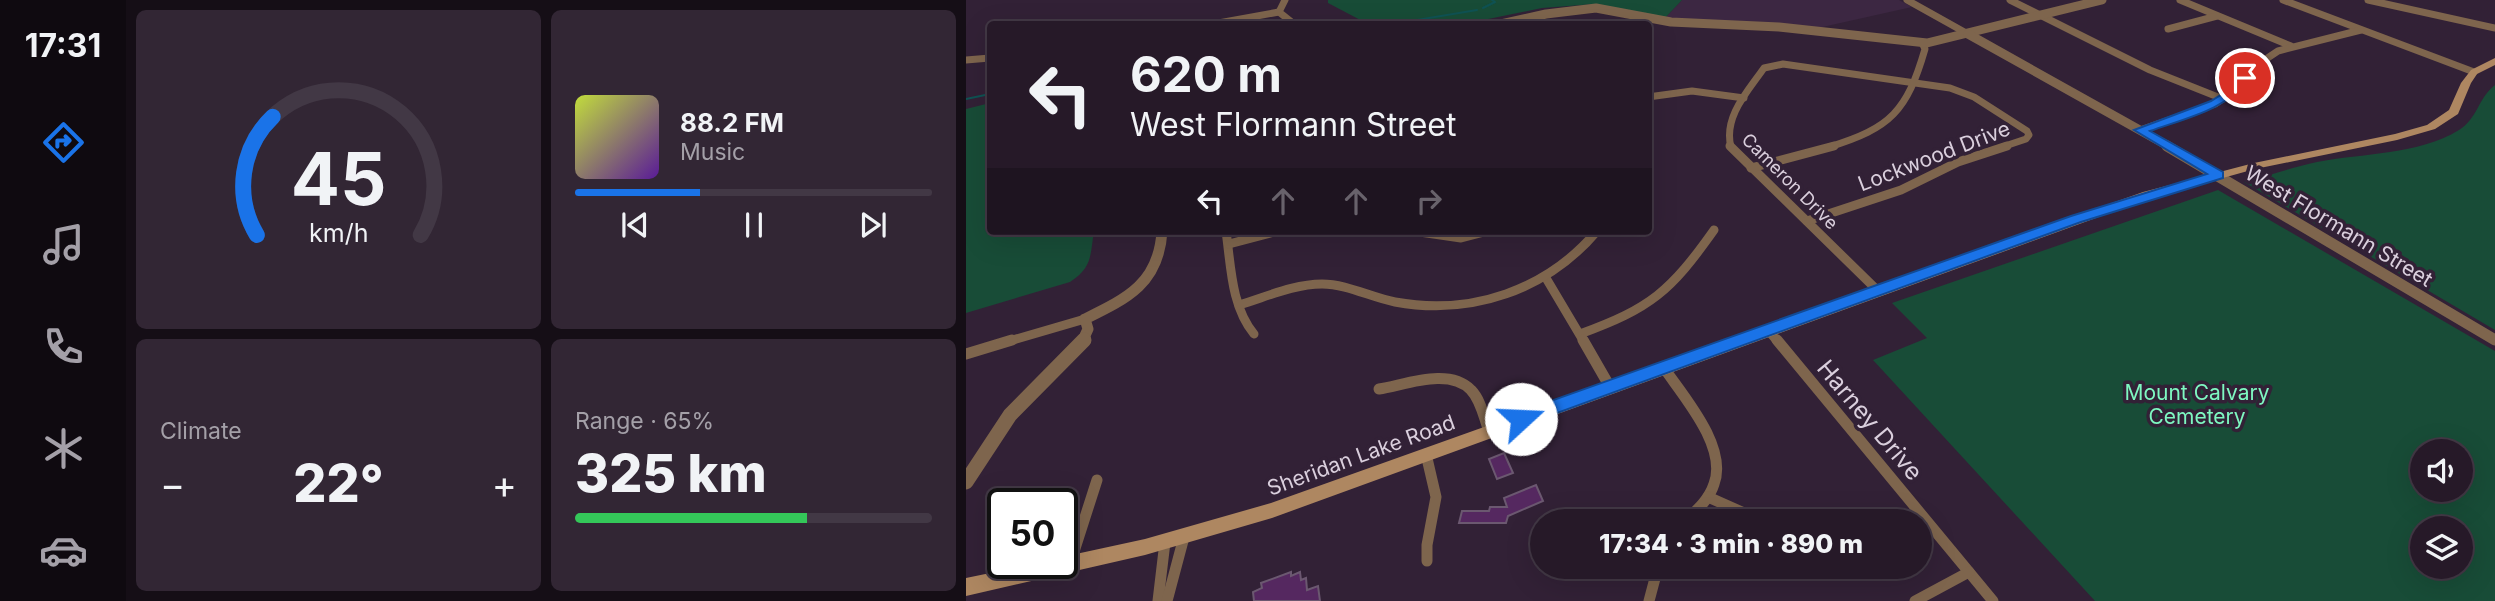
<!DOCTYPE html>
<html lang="en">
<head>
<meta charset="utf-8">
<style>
  :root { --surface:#261928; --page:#322634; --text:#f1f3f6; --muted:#a4a0a8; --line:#423845; --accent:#1a73e8 }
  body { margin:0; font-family:Inter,sans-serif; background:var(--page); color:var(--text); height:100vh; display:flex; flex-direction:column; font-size:26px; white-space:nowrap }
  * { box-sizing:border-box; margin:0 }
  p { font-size:23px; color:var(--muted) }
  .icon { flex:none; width:38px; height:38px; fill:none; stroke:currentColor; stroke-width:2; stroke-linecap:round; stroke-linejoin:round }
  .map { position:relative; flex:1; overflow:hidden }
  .side { display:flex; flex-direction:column; gap:10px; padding:10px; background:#150e16; width:840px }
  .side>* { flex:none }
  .hud { position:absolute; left:21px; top:21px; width:665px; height:214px; border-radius:7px; box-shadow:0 7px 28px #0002,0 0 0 2px var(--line); background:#261928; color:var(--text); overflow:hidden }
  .controls { position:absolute; left:1444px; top:439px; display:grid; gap:14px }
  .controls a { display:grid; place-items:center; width:63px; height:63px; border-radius:50%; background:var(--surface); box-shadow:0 7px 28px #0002,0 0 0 2px var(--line); font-size:35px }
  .speed { position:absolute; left:21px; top:488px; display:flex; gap:14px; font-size:35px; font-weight:700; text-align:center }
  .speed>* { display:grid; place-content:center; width:91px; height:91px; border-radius:50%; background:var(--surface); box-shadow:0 7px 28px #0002,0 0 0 2px var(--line); line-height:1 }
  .speed .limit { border:4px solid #111; border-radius:10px; background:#fff; color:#111 }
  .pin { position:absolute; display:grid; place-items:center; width:60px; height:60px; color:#fff; margin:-30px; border:4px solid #fff; border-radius:50%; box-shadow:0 2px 7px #0007 }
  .me { position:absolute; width:77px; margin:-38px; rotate:70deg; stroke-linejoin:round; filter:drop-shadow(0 0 5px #0008) }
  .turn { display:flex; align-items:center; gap:24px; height:147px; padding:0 28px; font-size:32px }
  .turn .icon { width:91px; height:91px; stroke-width:2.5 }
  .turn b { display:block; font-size:49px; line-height:60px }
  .lanes { display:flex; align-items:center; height:66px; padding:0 28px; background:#0003; justify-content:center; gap:35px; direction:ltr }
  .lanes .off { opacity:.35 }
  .big { font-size:52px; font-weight:800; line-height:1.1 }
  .side .card { flex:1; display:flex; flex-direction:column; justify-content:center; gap:10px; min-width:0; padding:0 24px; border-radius:10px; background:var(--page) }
  .side .dial { align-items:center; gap:0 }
  .dial svg { height:182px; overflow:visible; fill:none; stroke:var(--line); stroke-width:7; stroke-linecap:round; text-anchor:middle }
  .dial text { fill:var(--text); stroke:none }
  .song { display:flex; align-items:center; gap:21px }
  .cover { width:84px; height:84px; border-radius:10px; background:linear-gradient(135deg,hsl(70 70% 55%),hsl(270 70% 35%)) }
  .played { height:7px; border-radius:4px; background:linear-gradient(90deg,var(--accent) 35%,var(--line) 35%) }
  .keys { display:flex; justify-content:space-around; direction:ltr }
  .heat { display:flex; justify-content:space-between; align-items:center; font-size:38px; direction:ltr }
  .charge { height:10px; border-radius:5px; background:linear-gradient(90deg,#34c759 65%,var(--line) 0) }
  .side .tiles { flex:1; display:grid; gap:10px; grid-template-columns:repeat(2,1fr) }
  .trip { position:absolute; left:564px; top:509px; width:402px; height:70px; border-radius:35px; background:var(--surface); box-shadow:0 7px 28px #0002,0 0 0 2px var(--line); font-weight:800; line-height:70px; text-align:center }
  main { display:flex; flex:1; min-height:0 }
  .tab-bar { display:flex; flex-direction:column; width:126px; justify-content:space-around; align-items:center; background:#0f0a10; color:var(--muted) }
  .tab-bar .icon { width:49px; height:49px }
  .tab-bar .active { color:var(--accent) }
  .tab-bar b { font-size:32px; color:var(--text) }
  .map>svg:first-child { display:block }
  .built { fill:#3c2742 }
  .green { fill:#184c37; fill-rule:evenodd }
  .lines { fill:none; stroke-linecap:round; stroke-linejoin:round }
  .stream { stroke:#0f5253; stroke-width:2 }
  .building { fill:#552860; stroke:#6b5870; stroke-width:2 }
  .minor-far2 { stroke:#7e654d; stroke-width:7 }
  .minor-far1 { stroke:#7e654d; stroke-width:9 }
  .minor { stroke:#7e654d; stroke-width:11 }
  .tertiary-far2 { stroke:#7e654d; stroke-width:9 }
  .tertiary-far1 { stroke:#7e654d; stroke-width:11 }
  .tertiary { stroke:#7e654d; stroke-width:15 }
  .secondary { fill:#ae8761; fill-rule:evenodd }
  .route { fill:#1a73e8; stroke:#114b97; stroke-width:2 }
  .labels { text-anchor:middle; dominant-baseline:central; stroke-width:7; stroke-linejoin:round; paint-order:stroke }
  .far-street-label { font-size:18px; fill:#dacfdd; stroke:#322136 }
  .street-label { font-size:21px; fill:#dacfdd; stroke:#322136 }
  .park-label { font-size:21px; fill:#7ef8c1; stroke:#322136 }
  .near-street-label { font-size:24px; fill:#dacfdd; stroke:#322136 }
</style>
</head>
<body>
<main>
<nav class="tab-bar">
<b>17:31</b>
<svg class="icon active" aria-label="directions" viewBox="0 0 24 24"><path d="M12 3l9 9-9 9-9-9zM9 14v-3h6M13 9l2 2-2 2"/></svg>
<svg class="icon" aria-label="music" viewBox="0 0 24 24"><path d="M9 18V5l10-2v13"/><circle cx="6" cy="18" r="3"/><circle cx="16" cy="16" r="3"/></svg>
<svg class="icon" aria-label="phone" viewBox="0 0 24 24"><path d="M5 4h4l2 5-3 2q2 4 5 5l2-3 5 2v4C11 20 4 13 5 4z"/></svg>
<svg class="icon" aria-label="climate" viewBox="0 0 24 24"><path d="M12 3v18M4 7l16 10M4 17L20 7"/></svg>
<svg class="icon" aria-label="car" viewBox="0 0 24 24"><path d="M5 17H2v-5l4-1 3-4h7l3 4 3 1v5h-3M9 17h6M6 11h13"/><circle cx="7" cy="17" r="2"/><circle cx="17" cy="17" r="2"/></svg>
</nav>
<section class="side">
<div class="tiles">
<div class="card dial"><svg viewBox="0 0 100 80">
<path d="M14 69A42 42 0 1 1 86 69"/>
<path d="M14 69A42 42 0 0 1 21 17" stroke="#1a73e8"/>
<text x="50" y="56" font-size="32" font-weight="700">45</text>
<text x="50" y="72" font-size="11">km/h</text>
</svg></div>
<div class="card">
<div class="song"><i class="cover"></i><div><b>88.2 FM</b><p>Music</p></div></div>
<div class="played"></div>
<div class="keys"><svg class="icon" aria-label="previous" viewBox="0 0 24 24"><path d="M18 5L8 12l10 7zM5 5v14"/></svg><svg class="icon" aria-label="pause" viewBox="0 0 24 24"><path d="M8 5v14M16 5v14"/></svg><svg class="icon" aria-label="next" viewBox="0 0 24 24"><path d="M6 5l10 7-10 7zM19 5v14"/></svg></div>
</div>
<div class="card"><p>Climate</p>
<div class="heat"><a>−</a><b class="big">22°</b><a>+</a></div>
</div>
<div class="card"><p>Range · 65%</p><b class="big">325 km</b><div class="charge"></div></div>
</div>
</section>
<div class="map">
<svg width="1529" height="601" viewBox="0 0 1529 601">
  <rect width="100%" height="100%" fill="#322136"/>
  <polygon class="built" points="716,0 933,0 946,7 852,28 699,18"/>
  <g class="green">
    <polygon points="362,0 716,0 699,18 629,4 576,8 498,24 402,24 362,3"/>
    <path d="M1529 85V330L1278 182C1302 176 1327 167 1351 162 1397 153 1452 155 1493 130 1512 118 1512 98 1529 85Z"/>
    <path d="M24 103V231H128C124 255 127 267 104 282L0 313V109Z"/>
    <path d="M1252 190 1529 351V601H1129L907 360 961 338 926 303ZM1456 452H1494V490H1456ZM1456 528H1494V567H1456Z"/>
  </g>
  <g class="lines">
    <g class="stream">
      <polyline points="517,8 529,2 526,0"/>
      <polyline points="427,24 511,10"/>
      <polyline points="0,99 24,94"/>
    </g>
  </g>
  <g class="building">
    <polygon points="538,453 547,473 531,479 523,459"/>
    <polygon points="570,485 577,501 542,516 540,523 493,523 496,511 523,511 524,507 541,507 538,498"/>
    <polygon points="325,572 325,576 334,572 335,580 340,578 341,590 352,586 354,601 288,601 287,592 296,588 295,583"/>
  </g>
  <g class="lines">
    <g class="minor-far2">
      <polyline points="319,0 313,12 328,24"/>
      <polyline points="941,0 1002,34"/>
      <polyline points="1044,0 1184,70 1257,99"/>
      <polyline points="1214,0 1325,46"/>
      <polyline points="1317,0 1508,72"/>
      <polyline points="1402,0 1529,28"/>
      <polyline points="247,24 313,12"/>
      <polyline points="1202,29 1251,16"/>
      <polyline points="0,60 24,58"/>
      <polyline points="682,97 726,91 778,98"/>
      <polyline points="1174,130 1249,104 1268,91 1291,65 1312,51 1395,30"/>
      <path d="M765 147C757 117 782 91 798 68L817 64 984 88 1008 97 1061 131 1063 135 1060 139 1036 147"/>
      <path d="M863 147C925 128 941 111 959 49L956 43"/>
    </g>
    <g class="minor-far1">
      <polyline points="764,146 911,290"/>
      <polyline points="785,168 868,146"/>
      <polyline points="841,221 935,190 992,162 1041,146"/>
      <path d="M260 231C265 266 265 306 288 334"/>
      <polyline points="447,231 495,238 522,231"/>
      <polyline points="263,244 312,231"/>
      <polyline points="580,278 618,342"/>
      <path d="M273 305C300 297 328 284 356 284 381 284 404 297 429 302 506 316 581 290 631 231"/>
      <polyline points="802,330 812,342"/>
      <path d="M614 334C685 308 704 292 748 230"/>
      <polyline points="40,342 119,319"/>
    </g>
    <g class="minor">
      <polyline points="617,340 644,387"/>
      <polyline points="811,340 1027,601"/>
      <polyline points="0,354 46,340"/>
      <path d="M698 368C718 397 762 447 748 484 743 500 730 511 718 522"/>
      <path d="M413 389C439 385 483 367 505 390 515 400 518 418 523 431"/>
      <polyline points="460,454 470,497 461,545 461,561"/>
      <polyline points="742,497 787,517"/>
      <polyline points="104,564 131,480"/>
      <polyline points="192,601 199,542"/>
      <polyline points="201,601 218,537"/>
      <polyline points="683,601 692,567"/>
      <polyline points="949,601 1003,572"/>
    </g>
    <g class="tertiary-far2">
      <polyline points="535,24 580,14 630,8 705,22 813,27 961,43 1136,0"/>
      <polyline points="1002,34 1204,147"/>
    </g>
    <g class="tertiary-far1">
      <polyline points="1201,146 1529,340"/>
      <path d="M116 342 122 329 119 319C162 298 193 283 196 231"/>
    </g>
    <polyline class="tertiary" points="0,482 44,415 118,340"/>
    <polygon class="secondary" points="1529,58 1529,65 1511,74 1505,83 1492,114 1469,129 1431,140 1289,169 1185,198 306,518 179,555 0,596 0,578 67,564 96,564 96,557 179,539 305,503 1177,192 1288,163 1429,134 1461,125 1483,110 1495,83 1505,70"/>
  </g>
  <path class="route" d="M1275 76 1285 78C1260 110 1220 118 1184 131L1257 172V178L1115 222 561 424H548L546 419 548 414 1105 216 1241 174 1168 130 1245 101 1264 89Z"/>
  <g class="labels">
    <g class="far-street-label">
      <text transform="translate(824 181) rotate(45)">Cameron Drive</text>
    </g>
    <g class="street-label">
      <text transform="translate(968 156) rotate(-21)">Lockwood Drive</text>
      <text transform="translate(1373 226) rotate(31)">West Flormann Street</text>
      <text transform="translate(395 455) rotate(-20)">Sheridan Lake Road</text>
    </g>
    <g class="park-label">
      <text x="1231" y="392">Mount Calvary<tspan x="1231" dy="24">Cemetery</tspan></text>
    </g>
    <g class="near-street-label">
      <text transform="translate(904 420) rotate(50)">Harney Drive</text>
    </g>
  </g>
</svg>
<div class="controls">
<a><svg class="icon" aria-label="sound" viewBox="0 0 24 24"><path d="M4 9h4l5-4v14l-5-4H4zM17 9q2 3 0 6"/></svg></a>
<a><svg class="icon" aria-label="layers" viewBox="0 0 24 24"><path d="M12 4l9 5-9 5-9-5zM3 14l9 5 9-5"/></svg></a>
</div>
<div class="speed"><div class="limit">50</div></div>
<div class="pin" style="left:1279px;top:78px;background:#d93025"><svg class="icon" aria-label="arrive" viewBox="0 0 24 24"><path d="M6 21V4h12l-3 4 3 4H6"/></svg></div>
<svg class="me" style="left:555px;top:419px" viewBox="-20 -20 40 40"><circle r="19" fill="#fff"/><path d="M0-13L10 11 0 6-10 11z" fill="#1a73e8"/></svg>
<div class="trip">17:34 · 3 min · 890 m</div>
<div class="hud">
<div class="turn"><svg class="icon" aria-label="left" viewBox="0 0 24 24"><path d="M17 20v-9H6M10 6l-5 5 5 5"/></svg><div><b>620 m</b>West Flormann Street</div></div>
<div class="lanes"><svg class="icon" aria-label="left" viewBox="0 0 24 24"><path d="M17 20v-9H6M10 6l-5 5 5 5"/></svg><svg class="icon off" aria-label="ahead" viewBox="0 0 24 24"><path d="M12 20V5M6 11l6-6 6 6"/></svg><svg class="icon off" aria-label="ahead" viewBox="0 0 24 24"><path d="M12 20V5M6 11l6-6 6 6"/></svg><svg class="icon off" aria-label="right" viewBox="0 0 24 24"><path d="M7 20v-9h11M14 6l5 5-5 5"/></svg></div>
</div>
</div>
</main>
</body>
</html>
